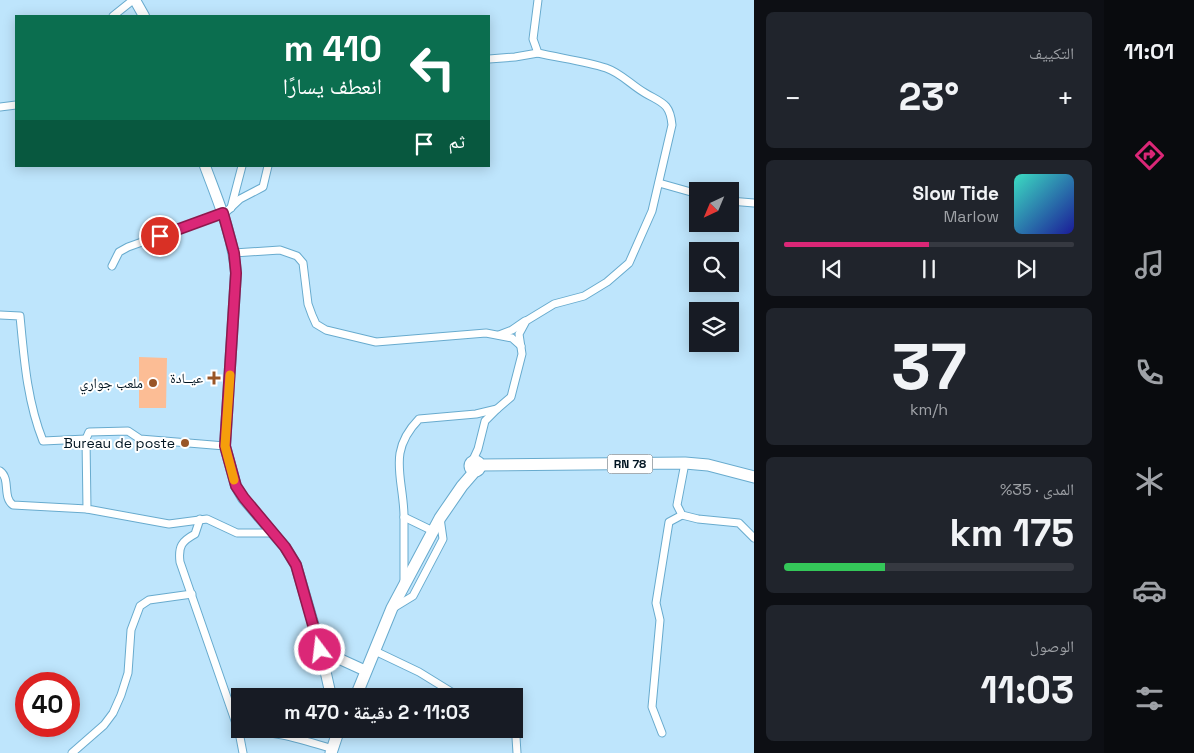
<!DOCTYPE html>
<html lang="ar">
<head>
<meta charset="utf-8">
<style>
  :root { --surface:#171b24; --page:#20242c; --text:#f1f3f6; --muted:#9ea1a6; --line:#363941; --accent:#db2777 }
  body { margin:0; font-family:"Space Grotesk","Noto Naskh Arabic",sans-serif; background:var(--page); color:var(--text); direction:rtl; height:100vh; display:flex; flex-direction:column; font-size:19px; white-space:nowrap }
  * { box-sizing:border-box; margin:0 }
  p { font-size:16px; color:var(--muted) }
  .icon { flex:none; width:28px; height:28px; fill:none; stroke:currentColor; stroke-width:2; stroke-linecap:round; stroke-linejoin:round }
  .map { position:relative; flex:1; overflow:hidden; direction:ltr }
  .side { display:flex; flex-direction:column; gap:12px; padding:12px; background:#0d0f14; width:350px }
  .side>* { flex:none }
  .top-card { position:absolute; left:15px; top:15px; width:475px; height:152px; border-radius:0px; box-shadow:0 2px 12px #0003; direction:rtl; background:#0b6e4f; color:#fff; overflow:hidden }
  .needle { width:32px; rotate:224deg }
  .fabs { position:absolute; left:689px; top:182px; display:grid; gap:10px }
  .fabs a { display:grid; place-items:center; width:50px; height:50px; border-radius:0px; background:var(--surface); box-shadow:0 2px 12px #0003; font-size:25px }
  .speed { position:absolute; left:15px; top:672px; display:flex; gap:10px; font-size:25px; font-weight:700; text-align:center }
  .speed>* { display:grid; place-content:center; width:65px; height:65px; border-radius:50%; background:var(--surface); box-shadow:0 2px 12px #0003; line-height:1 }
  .speed .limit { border:8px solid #d22; background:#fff; color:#111 }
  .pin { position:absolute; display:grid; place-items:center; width:42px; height:42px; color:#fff; margin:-21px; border:2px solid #fff; border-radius:50%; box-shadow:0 1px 5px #0007 }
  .me { position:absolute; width:55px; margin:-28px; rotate:345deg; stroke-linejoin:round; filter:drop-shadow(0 0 4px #0008) }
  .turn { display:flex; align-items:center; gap:18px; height:105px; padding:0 25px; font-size:22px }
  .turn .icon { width:65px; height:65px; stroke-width:2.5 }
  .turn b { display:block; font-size:35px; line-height:42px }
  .then { display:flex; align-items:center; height:48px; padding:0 25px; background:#0003; gap:10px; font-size:19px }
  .big { font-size:38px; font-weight:700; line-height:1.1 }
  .side .card { flex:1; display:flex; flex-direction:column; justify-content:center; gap:8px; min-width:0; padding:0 18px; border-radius:8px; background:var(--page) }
  .side .dial { align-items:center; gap:0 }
  .dial b { font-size:65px; line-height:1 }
  .song { display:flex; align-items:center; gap:15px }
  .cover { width:60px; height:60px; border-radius:8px; background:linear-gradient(135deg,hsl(170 70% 55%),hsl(240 70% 35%)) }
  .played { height:5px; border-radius:2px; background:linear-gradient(90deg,var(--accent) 50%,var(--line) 50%) }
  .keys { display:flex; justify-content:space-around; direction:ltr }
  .heat { display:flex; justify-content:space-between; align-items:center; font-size:28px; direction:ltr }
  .charge { height:8px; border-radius:4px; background:linear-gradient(90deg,#34c759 35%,var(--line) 0) }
  .trip { position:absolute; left:231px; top:688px; width:292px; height:50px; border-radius:0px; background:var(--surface); box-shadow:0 2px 12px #0003; font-weight:700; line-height:50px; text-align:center; direction:rtl }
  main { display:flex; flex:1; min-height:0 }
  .menu { display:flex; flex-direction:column; width:90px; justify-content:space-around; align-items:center; background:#090b0e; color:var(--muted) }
  .menu .icon { width:35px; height:35px }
  .menu .current { color:var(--accent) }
  .menu b { font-size:22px; color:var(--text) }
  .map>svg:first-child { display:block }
  .pitch { fill:#fcbd95 }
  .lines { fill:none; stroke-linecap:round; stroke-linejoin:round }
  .street-casing { stroke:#68abce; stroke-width:9 }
  .secondary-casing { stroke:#68abce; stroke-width:12 }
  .primary-casing { stroke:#68abce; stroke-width:13 }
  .street { stroke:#fff; stroke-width:7 }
  .secondary { stroke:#fff; stroke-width:10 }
  .primary { stroke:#fff; stroke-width:11 }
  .route-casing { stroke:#8e194d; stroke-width:12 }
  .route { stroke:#db2777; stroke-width:9 }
  .slow { stroke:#f59e0b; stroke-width:9 }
  .poi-dot { fill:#995526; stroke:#fff; stroke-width:2 }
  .labels { text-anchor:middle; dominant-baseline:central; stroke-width:4; stroke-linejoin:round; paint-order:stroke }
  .shield { fill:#fff; stroke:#4c5a64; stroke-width:1 }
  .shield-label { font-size:12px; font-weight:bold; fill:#001421 }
  .poi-label { font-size:14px; fill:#001421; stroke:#fff; text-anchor:end }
</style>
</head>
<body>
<main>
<nav class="menu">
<b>11:01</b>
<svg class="icon current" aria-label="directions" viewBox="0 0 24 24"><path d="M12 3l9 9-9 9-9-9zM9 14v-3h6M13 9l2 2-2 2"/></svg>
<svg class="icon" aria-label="music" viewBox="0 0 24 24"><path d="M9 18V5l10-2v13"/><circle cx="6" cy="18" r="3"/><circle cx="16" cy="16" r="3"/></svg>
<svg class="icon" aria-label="phone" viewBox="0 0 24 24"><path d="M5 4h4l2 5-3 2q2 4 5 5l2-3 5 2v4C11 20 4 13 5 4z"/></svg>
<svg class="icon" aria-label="climate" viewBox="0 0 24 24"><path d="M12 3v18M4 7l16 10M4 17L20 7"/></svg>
<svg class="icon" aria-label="car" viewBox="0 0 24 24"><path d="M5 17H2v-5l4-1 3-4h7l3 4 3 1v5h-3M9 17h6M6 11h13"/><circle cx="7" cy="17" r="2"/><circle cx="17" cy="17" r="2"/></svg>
<svg class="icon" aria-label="filters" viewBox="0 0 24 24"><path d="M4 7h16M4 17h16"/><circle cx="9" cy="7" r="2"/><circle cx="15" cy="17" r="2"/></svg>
</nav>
<section class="side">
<div class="card"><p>التكييف</p>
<div class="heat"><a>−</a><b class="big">23°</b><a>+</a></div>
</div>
<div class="card">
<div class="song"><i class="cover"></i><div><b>Slow Tide</b><p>Marlow</p></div></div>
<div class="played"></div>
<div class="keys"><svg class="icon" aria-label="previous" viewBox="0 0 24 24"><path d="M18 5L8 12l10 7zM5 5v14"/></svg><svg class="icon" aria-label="pause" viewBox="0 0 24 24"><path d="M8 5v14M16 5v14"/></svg><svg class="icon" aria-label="next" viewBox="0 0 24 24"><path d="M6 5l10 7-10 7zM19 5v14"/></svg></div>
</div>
<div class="card dial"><b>37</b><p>km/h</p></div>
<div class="card"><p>المدى · 35%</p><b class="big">175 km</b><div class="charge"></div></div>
<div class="card"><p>الوصول</p><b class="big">11:03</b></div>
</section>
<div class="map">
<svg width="754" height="753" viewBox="0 0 754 753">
  <rect width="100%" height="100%" fill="#bee5fc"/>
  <polygon class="pitch" points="139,357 167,358 166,408 139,408"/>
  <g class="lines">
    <defs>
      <g id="street">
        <polyline points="113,16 133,0"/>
        <polyline points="489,59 515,57 538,53"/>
        <polyline points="0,107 16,105"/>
        <polyline points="659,183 698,194"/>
        <polyline points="730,201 754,203"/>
        <polyline points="231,208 242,166"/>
        <polyline points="223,215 240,199 263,187 268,166"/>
        <polyline points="234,253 280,250 297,256 303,263 308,304 312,315 316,324 326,330 376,342 486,333 512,338 521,346"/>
        <polyline points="112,266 119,252 128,247 223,213"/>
        <path d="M0 315 20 316C24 358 27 401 43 441L86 439"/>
        <polyline points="499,335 512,330 525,321"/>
        <polyline points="225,446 140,439 128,431 89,432 86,439 87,509 169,524 207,519 237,533 274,533"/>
        <polyline points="472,462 478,449 485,421 497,409"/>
        <polyline points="685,463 677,505 682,515 698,519 739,523 754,538"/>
        <path d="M0 471C11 479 2 497 13 505L87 509"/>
        <polyline points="404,517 433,531"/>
        <path d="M200 519 195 534C182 541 178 546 180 562L239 732 243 753"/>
        <path d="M404 582C404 559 404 537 404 515 403 476 387 452 419 419L476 414 497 409 511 397 522 354 519 334 526 321 554 304 584 296 607 282 629 263 652 211 672 125C670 103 662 103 645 93 631 85 621 73 606 68 585 61 559 58 538 53L533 39 538 0"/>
        <polyline points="395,607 413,596 443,539 440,518"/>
        <polyline points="375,651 419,672 458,696"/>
        <polyline points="515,722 517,753"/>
        <path d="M239 732C271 729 303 740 333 749"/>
        <polyline points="662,733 652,707 660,620 656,603 669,522 682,515"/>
        <polyline points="72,753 104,725 113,713 121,695 128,673 131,630 140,606 149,600 192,594"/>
      </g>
      <g id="secondary">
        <polyline points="135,0 144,16"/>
        <path d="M205 166C218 201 233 235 236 273L225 446 236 486 243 498 285 547 296 565 320 647 331 696"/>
        <polyline points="320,650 366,671"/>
      </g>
      <g id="primary">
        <circle cx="475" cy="466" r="5"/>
        <polyline points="479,465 685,463 708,465 754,477"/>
        <polyline points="356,696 392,608 440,518 462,486 475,471"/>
        <polyline points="331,753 339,729"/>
      </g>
    </defs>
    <use href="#street" class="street-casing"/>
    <use href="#secondary" class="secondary-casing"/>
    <use href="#primary" class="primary-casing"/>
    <use href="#street" class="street"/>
    <use href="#secondary" class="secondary"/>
    <use href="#primary" class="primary"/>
  </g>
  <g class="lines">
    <defs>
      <polyline id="route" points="160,236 223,213 234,253 236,273 225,446 236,486 244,498 285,547 296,565 320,650"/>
    </defs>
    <use href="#route" class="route-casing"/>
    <use href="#route" class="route"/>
    <polyline class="slow" points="230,375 225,446 234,480"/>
  </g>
  <g class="poi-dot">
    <path d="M211.5 370.5h5v5h5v5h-5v5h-5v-5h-5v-5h5z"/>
    <circle cx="153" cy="383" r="5"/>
    <circle cx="185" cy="443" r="5"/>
  </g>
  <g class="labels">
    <rect class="shield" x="607.5" y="454.5" width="45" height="19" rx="4"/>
    <g class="shield-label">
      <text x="630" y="464">RN 78</text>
    </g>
    <g class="poi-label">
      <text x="203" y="378">عيــادة</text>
      <text x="143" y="383">ملعب جواري</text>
      <text x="175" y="443">Bureau de poste</text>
    </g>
  </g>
</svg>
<div class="fabs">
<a><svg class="needle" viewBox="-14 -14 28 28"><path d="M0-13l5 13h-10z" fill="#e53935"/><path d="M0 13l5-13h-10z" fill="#9ea1a6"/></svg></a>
<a><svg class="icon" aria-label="search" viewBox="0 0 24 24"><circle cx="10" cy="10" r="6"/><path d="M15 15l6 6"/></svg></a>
<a><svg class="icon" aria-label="layers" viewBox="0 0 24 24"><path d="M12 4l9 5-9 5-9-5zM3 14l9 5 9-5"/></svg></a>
</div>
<div class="speed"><div class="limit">40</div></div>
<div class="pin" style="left:160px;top:236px;background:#d93025"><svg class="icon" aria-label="arrive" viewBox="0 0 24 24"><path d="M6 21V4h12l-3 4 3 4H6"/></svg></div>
<svg class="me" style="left:320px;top:650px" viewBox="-20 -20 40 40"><circle r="17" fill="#db2777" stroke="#fff" stroke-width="3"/><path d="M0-11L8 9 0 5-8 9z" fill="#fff"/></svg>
<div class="trip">11:03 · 2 دقيقة · 470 m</div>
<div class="top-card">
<div class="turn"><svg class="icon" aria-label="left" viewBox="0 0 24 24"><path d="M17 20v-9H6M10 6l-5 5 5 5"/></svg><div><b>410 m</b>انعطف يسارًا</div></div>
<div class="then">ثم<svg class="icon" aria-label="arrive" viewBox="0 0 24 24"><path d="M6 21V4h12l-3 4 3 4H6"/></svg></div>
</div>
</div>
</main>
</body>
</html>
